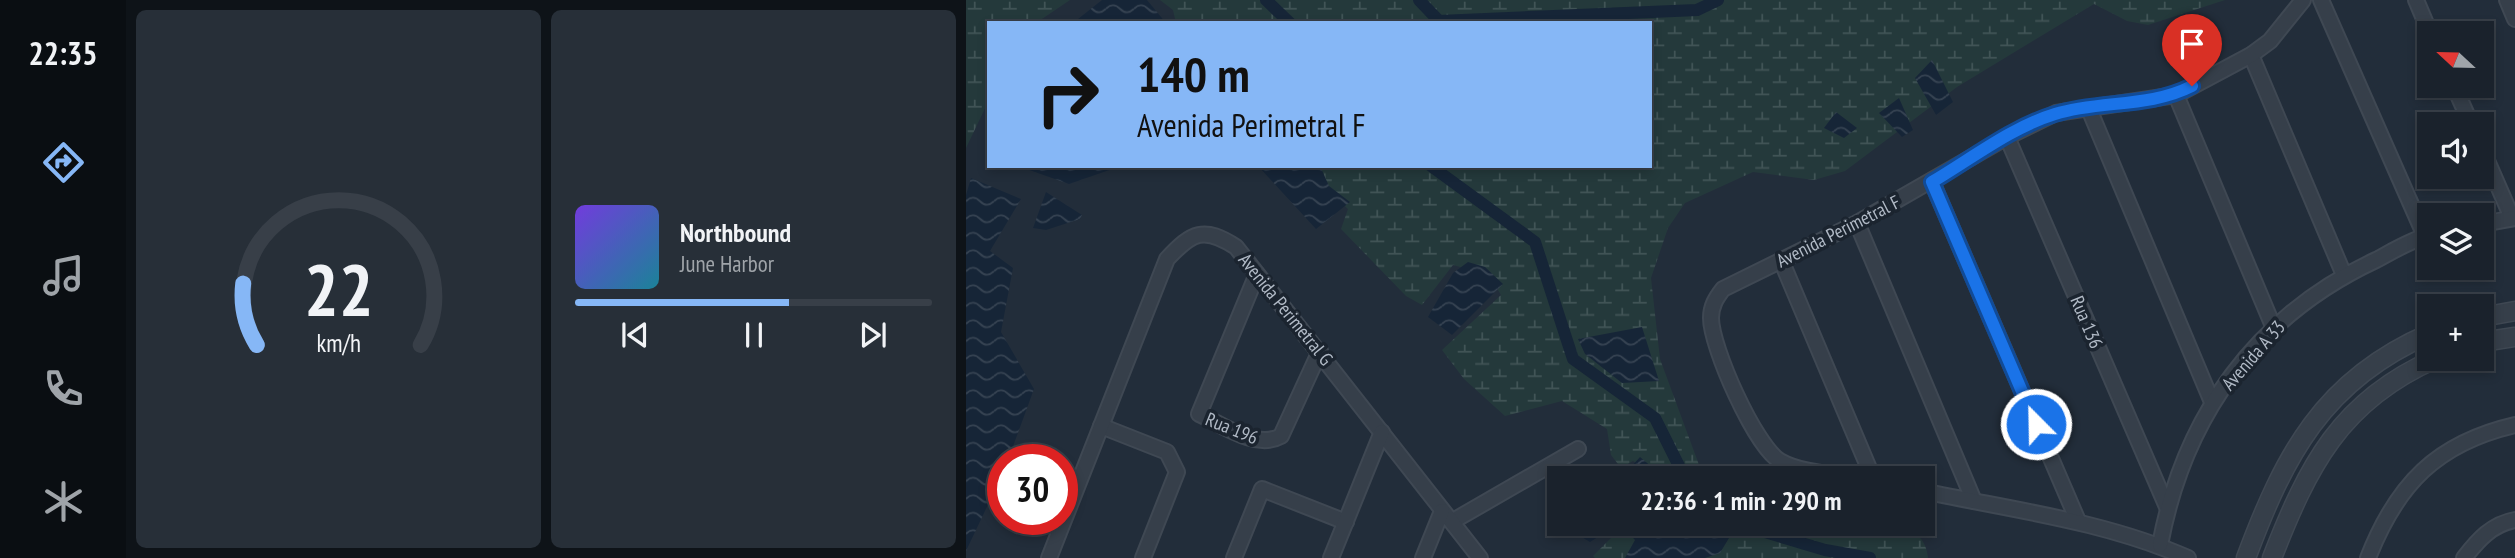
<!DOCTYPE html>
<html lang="en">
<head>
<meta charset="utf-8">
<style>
  :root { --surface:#1a222c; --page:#272f38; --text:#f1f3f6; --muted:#9fa4a9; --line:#383f48; --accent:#86b7f6 }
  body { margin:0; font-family:"PT Sans Narrow",sans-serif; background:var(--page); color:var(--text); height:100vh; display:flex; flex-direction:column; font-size:26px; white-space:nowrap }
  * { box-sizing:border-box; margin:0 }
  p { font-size:23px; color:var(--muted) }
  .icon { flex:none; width:38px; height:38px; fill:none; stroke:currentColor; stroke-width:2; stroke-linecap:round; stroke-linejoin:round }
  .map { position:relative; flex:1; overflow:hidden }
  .panel { display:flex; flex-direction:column; gap:10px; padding:10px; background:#0e1318; width:840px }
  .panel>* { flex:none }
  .guide { position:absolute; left:21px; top:21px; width:665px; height:147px; border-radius:0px; box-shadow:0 4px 10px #0003,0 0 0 2px var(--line); background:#86b7f6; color:#111; overflow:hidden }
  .needle { width:46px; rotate:292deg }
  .fabs { position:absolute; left:1451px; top:21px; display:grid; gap:14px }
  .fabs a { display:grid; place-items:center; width:77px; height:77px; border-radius:0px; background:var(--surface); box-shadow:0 4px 10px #0003,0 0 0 2px var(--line); font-size:35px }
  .speed { position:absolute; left:21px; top:444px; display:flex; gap:14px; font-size:35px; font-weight:700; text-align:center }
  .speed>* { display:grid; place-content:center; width:91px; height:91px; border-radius:50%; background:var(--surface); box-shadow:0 4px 10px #0003,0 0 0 2px var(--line); line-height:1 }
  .speed .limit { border:10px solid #d22; background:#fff; color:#111 }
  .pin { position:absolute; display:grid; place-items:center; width:60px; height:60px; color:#fff; margin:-72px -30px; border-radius:50% 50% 50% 0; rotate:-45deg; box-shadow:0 0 7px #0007 }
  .pin .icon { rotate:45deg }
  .me { position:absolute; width:77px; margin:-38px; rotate:337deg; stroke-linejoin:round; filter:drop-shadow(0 0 5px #0008) }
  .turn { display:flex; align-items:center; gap:24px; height:147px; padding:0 35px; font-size:32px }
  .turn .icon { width:91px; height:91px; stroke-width:2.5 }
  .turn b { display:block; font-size:49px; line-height:60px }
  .panel .tile { flex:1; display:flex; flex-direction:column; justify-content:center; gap:10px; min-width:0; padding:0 24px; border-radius:10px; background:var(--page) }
  .panel .dial { align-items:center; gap:0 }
  .dial svg { height:182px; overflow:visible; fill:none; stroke:var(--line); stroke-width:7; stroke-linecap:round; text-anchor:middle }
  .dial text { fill:var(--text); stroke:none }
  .song { display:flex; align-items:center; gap:21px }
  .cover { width:84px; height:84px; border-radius:10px; background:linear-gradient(135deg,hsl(260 70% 55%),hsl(190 70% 35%)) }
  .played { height:7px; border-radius:4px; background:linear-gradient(90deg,var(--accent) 60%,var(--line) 60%) }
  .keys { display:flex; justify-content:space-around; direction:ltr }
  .panel .tiles { flex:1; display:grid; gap:10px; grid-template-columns:repeat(2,1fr) }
  .trip { position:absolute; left:581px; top:466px; width:388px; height:70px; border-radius:0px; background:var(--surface); box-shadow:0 4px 10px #0003,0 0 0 2px var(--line); font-weight:700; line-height:70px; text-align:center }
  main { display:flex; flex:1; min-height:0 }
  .dock { display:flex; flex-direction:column; width:126px; justify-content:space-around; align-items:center; background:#0a0e12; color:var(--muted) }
  .dock .icon { width:49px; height:49px }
  .dock .on { color:var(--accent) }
  .dock b { font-size:32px; color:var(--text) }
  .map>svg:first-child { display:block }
  .wetland { fill:url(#wetland-marsh) }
  .water { fill:url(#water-waves) }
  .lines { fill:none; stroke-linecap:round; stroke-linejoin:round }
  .canal { stroke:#162537; stroke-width:12 }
  .minor-casing { stroke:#3f4853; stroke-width:18 }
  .tertiary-casing { stroke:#3f4853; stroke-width:21 }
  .minor { stroke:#363f4a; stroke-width:14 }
  .tertiary { stroke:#363f4a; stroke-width:18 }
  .route-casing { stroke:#114b97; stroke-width:18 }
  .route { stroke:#1a73e8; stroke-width:12 }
  .labels { text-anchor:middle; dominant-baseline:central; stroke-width:7; stroke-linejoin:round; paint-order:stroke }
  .street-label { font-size:19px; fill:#b1bac6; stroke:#1b242f }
</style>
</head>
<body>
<main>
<nav class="dock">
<b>22:35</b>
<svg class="icon on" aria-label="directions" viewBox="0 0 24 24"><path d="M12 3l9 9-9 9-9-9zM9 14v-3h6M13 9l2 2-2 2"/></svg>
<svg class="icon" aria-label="music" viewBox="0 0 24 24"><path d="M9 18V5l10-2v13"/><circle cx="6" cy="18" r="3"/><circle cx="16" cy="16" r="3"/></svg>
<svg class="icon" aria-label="phone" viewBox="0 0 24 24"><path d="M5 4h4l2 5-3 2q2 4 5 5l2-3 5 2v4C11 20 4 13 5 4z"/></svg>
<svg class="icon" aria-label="climate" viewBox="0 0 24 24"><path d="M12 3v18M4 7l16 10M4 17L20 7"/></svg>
</nav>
<section class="panel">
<div class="tiles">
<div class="tile dial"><svg viewBox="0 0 100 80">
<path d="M14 69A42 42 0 1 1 86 69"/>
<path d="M14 69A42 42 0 0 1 8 42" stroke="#86b7f6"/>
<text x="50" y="56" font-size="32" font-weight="700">22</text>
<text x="50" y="72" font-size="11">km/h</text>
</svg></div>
<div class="tile">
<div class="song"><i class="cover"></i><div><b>Northbound</b><p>June Harbor</p></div></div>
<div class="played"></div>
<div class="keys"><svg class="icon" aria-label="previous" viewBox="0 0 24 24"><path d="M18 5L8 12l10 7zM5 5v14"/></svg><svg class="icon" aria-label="pause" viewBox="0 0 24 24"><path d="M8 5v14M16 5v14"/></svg><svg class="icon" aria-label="next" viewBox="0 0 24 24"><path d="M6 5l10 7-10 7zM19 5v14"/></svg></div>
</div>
</div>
</section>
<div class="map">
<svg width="1549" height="558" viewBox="0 0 1549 558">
  <defs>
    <pattern id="wetland-marsh" width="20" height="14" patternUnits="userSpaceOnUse" patternTransform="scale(1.75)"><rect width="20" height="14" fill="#24393b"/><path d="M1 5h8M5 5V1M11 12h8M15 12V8" fill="none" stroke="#415456"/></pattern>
    <pattern id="water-waves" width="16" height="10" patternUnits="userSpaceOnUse" patternTransform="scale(1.75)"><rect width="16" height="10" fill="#162537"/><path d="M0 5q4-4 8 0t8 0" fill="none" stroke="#364352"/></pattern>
  </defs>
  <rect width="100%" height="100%" fill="#222d3a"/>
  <g class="wetland">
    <polygon points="0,0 104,0 70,23 23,23 23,100 0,148"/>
    <polygon points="194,0 1259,0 1182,25 1161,21 1128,4 991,87 879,171 848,180 787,172 719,203 702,228 685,278 694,359 736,473 743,478 686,478 686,474 667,461 655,468 645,455 641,429 596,401 539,416 498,379 476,350 535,295 523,275 487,265 456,305 440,296 375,229 382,209 336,166 684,166 684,23 210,23 207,10"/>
    <path d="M660 523H932C949 530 960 539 962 558H629L627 556Z"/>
  </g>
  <g class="water">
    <polygon points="136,0 181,0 200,23 107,23"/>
    <polygon points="966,60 987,102 970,115 949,78"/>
    <polygon points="933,98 947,130 936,137 913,113"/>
    <polygon points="870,112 891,128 878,138 858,128"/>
    <polygon points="52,166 155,166 103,184"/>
    <polygon points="292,166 354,166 363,186 384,202 350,229"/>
    <polygon points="5,178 55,199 24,251 47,268 35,332 68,389 42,460 37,460 37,473 0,551 0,195"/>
    <polygon points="80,192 116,215 114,219 80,230 67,228"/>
    <polygon points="502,262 519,267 537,284 486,335 462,317 487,273"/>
    <polygon points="676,327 693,381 656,383 619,354 612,339"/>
    <polygon points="674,457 699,478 655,478"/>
    <polygon points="615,523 772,523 754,553 739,558 659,558 669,540 653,524 624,542 607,532"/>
  </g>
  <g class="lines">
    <g class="canal">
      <polyline points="300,0 324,23"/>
      <polyline points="453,0 473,21 731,10 752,0"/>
      <polyline points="465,166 569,242 607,359 689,418 719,478"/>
      <polyline points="769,523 859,550 904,558"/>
    </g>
    <defs>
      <g id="minor">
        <polyline points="1355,0 1459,236"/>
        <polyline points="1450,0 1464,33"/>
        <polyline points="1541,0 1549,19"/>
        <polyline points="1285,55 1378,275"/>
        <polyline points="1488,86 1505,124"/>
        <polyline points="1210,95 1307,326"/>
        <polyline points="1123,109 1246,402"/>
        <polyline points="1041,137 1201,507"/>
        <polyline points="1516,149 1546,218"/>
        <polyline points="966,182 1112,521"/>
        <polyline points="891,223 1008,501"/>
        <polyline points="1516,224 1549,218"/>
        <polyline points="815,260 907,478"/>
        <path d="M291 274 233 414C257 425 290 450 315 436L354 351"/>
        <polyline points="135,426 201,452 211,472 177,558"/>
        <path d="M892 478C868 474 835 473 814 461 789 446 745 347 745 318 745 306 750 298 757 289L891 223 1041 137 1090 113 1210 95 1285 55 1304 41 1337 0"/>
        <path d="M957 491C1046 510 1138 521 1222 558"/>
        <polyline points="487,521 612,449"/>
        <path d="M1194 545C1218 416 1290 316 1410 260 1427 251 1445 240 1463 235"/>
        <path d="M83 558 201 259C226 232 238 226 270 247L514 558"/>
        <polyline points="268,558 296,489 380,522"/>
        <polyline points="365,558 416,432"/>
        <polyline points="457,558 476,511"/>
        <path d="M1402 558C1431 484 1471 443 1549 425"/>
        <path d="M1498 558C1512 540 1526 524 1549 520"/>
      </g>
      <g id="tertiary">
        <polyline points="1516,317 1549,311"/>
        <polyline points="1516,342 1549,337"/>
        <path d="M1280 558C1318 456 1357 380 1463 334"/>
        <path d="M1306 558C1342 466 1374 401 1469 359"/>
      </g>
    </defs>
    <use href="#minor" class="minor-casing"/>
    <use href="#tertiary" class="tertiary-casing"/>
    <use href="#minor" class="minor"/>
    <use href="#tertiary" class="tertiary"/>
  </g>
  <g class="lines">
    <defs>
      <path id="route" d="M1070 424 966 182C1005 159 1046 127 1089 114 1134 100 1183 108 1226 86"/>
    </defs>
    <use href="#route" class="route-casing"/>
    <use href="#route" class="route"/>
  </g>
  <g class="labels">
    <g class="street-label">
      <text transform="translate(872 231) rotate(-27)">Avenida Perimetral F</text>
      <text transform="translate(320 309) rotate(51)">Avenida Perimetral G</text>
      <text transform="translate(1121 322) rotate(67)">Rua 136</text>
      <text transform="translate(1287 355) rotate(-49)">Avenida A 33</text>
      <text transform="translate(266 428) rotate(22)">Rua 196</text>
    </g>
  </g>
</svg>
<div class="fabs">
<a><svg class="needle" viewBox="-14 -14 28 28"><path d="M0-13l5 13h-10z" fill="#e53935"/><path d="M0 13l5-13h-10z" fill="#9fa4a9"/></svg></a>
<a><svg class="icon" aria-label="sound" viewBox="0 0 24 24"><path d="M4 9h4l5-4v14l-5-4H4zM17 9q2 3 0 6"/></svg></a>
<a><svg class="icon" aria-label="layers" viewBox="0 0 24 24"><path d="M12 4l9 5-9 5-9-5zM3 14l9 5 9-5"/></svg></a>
<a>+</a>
</div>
<div class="speed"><div class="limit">30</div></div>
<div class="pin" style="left:1226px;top:86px;background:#d93025"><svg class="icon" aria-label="arrive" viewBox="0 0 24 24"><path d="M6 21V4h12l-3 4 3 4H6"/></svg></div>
<svg class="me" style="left:1070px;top:424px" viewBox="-20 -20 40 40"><circle r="17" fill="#1a73e8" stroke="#fff" stroke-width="3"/><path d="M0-11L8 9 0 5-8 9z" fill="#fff"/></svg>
<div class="trip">22:36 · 1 min · 290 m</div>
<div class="guide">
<div class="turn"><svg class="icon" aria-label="right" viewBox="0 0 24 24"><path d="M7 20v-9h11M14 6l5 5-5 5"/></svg><div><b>140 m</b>Avenida Perimetral F</div></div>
</div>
</div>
</main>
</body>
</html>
